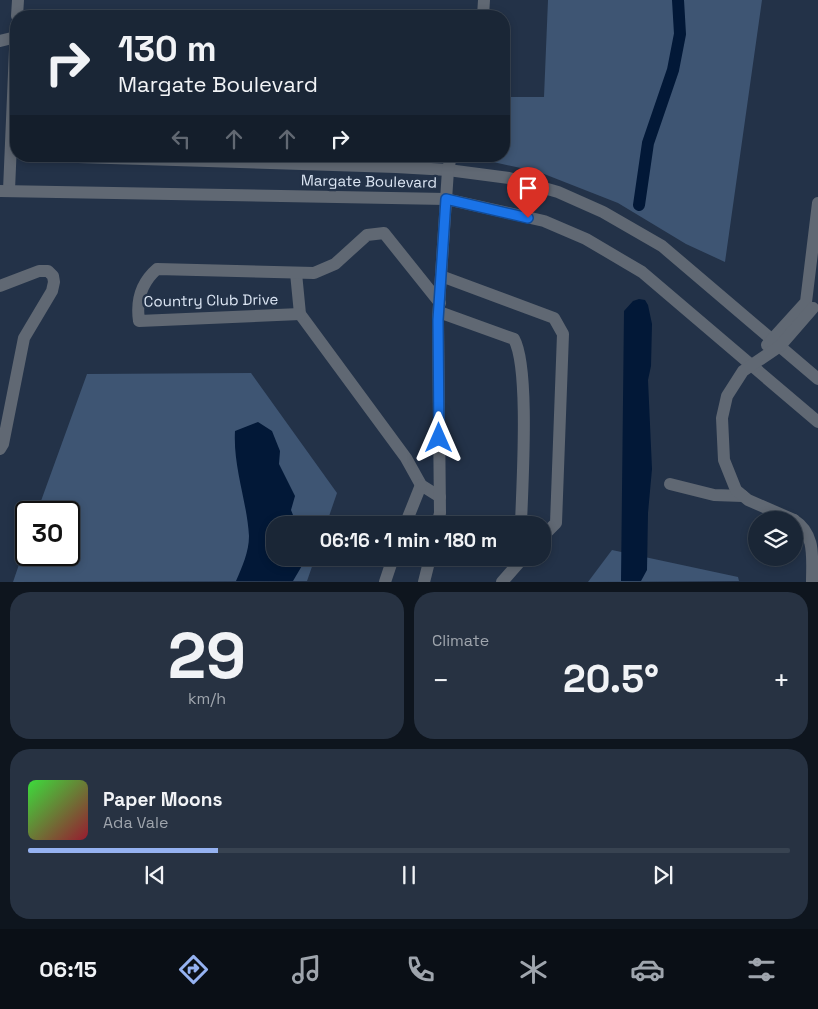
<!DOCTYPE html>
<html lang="en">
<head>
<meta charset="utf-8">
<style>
  :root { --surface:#1a2636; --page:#273242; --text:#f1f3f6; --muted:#9fa5ad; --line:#384351; --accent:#95b2f1 }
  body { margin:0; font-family:"Space Grotesk",sans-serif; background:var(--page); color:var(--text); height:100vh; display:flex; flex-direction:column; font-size:19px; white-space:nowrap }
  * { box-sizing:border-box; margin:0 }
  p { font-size:16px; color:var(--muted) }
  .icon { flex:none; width:28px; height:28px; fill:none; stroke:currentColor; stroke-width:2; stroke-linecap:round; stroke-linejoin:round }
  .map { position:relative; height:582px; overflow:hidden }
  .details { display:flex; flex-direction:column; gap:10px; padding:10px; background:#0e151e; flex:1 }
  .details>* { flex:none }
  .banner { position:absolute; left:10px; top:10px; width:500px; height:152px; border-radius:20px; box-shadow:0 2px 8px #0003,0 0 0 1px var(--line); background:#1a2636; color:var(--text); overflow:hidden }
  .tools { position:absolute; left:748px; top:511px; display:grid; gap:10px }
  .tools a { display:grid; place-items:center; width:55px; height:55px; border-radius:50%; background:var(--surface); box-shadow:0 2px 8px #0003,0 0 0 1px var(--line); font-size:25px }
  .speed { position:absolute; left:15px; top:501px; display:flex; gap:10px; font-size:25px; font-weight:700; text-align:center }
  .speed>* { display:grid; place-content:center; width:65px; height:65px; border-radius:50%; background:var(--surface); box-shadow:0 2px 8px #0003,0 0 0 1px var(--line); line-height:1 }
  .speed .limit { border:2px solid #111; border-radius:8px; background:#fff; color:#111 }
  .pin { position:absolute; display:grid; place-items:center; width:42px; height:42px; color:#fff; margin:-51px -21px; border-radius:50% 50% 50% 0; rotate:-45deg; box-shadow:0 0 5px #0007 }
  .pin .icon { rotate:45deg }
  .me { position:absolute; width:55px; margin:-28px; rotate:0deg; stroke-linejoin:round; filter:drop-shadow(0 0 4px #0008) }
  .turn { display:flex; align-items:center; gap:18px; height:105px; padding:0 25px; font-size:22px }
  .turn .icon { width:65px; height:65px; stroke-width:2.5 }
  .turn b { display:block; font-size:35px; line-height:42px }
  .lanes { display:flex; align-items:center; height:48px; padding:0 25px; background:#0003; justify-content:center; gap:25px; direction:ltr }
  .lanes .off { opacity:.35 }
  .big { font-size:38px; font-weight:600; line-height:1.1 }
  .details .widget { flex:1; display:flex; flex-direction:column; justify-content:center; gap:8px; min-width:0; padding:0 18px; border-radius:20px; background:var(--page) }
  .details .dial { align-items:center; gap:0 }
  .dial b { font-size:65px; line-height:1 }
  .song { display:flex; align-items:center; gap:15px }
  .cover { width:60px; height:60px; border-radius:8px; background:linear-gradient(135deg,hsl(120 70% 55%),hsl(350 70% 35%)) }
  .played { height:5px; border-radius:2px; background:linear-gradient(90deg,var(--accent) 25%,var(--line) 25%) }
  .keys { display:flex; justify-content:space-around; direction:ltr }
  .heat { display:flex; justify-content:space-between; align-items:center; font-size:28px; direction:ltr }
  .details .tiles { flex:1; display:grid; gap:10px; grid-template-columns:1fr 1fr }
  .widget:last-child { grid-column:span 2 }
  .trip { position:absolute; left:266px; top:516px; width:285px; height:50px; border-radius:20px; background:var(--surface); box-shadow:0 2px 8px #0003,0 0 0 1px var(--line); font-weight:600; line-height:50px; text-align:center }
  .tab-bar { display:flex; height:80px; justify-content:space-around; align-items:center; background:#0a0f16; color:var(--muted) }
  .tab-bar .icon { width:35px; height:35px }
  .tab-bar .active { color:var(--accent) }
  .tab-bar b { font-size:22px; color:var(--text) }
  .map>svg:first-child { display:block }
  .green { fill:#3e5573 }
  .water { fill:#021837 }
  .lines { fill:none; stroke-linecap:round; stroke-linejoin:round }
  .canal { stroke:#021837; stroke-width:12 }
  .minor { stroke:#606873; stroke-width:12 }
  .route-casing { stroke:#114b97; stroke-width:12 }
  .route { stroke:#1a73e8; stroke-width:9 }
  .labels { text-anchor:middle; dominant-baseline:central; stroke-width:5; stroke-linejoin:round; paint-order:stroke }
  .street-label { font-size:15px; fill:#dce6f4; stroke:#233248 }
</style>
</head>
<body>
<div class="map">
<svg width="818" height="582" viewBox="0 0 818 582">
  <rect width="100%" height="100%" fill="#233248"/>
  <g class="green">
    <polygon points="548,0 762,0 725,262 686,244 618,203 539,172 475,158 504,156 504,97 544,97"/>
    <polygon points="251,373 337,493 326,525 275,525 275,558 315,558 307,581 13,582 26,544 26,555 69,555 69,512 37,512 87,374"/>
    <polygon points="612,550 738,577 739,581 588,582"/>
  </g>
  <g class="water">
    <polygon points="639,299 645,300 648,305 652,324 651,366 648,380 652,469 648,513 647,570 641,581 621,581 624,311 633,301"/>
    <path d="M258 422 272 431 280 451 279 464 295 496 291 510 297 525H275V558H304L303 564 293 581H236C242 567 249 552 249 536 247 501 233 467 235 431Z"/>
  </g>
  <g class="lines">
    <polyline class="canal" points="639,205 648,143 673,70 680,34 678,0"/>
    <g class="minor">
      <polyline points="17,16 18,0"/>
      <polyline points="483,16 484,0"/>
      <polyline points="0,41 16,37"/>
      <polyline points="46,156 396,167 448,170 509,178 558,192 603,212 662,246 818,379"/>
      <polyline points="9,190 16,26"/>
      <polyline points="0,191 446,199 544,221 586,239 642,272 818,422"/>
      <polyline points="296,273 300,314 406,458 421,485 440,497"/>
      <polyline points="441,276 554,318 563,334 556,523 542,537"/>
      <polyline points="0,286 39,271 48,271 53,276 54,282 52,291 24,338 3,444 0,449"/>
      <path d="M439 312 514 339C530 368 522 486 521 525"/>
      <path d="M300 314 139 321C136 300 142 282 157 269L314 273 335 264 367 235 384 233 440 303"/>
      <polyline points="767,345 806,302 818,203"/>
      <polyline points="670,484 714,495 743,496"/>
      <polyline points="794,520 748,500 736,490 724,460 722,418 727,396 743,371 780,346 813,308"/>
      <path d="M794 520C816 534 812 558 812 582"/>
      <polyline points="405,525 421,485"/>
      <polyline points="437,525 440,513 438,320 448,170 451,156"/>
      <polyline points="385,582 393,558"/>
      <polyline points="424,582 430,558"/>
      <polyline points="502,582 523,558"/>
    </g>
  </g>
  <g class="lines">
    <defs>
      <polyline id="route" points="439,438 438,320 446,199 528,218"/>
    </defs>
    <use href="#route" class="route-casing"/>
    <use href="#route" class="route"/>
  </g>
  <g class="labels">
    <g class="street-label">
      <text transform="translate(369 181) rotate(1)">Margate Boulevard</text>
      <text transform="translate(211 300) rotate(-1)">Country Club Drive</text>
    </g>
  </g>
</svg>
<div class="tools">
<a><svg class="icon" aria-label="layers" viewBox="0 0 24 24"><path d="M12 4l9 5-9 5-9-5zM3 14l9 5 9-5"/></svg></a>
</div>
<div class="speed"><div class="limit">30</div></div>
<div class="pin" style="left:528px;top:218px;background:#d93025"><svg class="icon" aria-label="arrive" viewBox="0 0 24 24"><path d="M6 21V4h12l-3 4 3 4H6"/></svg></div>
<svg class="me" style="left:439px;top:438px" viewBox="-20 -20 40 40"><path d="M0-17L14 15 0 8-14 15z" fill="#1a73e8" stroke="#fff" stroke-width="4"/></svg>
<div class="trip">06:16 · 1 min · 180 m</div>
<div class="banner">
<div class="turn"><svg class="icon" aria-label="right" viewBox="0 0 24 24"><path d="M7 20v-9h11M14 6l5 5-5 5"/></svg><div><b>130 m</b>Margate Boulevard</div></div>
<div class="lanes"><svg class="icon off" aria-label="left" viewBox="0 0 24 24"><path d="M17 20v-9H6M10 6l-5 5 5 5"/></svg><svg class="icon off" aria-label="ahead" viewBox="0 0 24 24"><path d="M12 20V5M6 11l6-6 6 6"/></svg><svg class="icon off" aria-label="ahead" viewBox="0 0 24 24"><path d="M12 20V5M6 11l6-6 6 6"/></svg><svg class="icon" aria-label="right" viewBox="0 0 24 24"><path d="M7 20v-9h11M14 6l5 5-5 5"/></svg></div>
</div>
</div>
<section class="details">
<div class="tiles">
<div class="widget dial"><b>29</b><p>km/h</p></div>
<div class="widget"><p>Climate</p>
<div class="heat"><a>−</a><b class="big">20.5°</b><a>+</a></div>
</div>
<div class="widget">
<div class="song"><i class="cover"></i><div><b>Paper Moons</b><p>Ada Vale</p></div></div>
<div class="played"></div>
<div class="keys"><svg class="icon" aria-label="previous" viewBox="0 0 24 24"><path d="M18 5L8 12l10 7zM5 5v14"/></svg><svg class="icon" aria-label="pause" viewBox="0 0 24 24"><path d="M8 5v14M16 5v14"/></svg><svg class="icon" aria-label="next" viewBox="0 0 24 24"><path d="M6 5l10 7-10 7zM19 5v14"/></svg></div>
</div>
</div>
</section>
<nav class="tab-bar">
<b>06:15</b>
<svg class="icon active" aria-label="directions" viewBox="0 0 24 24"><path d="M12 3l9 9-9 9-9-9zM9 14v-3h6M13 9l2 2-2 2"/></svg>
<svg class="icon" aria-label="music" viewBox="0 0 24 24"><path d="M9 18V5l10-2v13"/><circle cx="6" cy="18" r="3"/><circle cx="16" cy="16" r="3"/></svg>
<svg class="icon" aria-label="phone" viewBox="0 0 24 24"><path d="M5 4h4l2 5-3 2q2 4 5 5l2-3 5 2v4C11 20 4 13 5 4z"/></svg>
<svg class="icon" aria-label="climate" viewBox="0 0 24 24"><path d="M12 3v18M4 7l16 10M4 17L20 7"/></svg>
<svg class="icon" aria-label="car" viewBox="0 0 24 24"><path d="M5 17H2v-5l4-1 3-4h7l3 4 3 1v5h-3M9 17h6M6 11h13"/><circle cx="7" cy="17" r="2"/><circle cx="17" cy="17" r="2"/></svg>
<svg class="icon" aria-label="filters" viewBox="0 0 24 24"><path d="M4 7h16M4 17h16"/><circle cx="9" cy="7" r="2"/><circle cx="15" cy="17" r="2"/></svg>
</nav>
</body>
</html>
